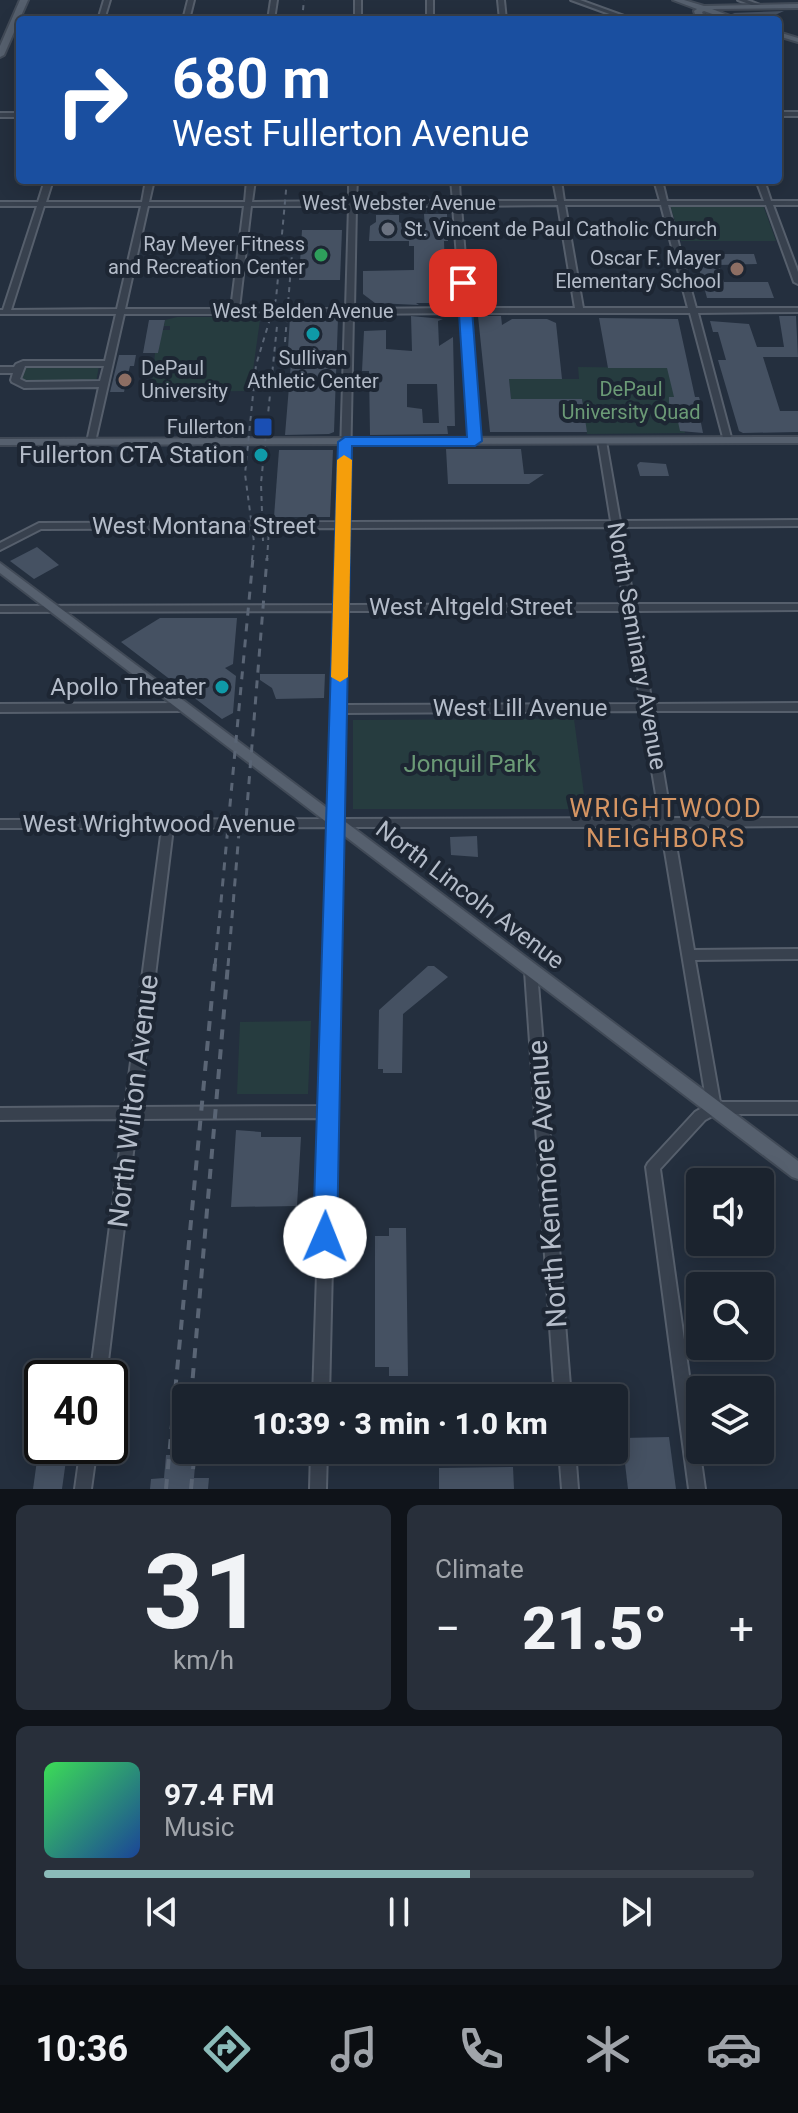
<!DOCTYPE html>
<html lang="en">
<head>
<meta charset="utf-8">
<style>
  :root { --surface:#1b232e; --page:#282f3a; --text:#f1f3f6; --muted:#a0a4aa; --line:#39404a; --accent:#8bbbb9 }
  body { margin:0; font-family:Roboto,sans-serif; background:var(--page); color:var(--text); height:100vh; display:flex; flex-direction:column; font-size:30px; white-space:nowrap }
  * { box-sizing:border-box; margin:0 }
  p { font-size:26px; color:var(--muted) }
  .icon { flex:none; width:44px; height:44px; fill:none; stroke:currentColor; stroke-width:2; stroke-linecap:round; stroke-linejoin:round }
  .map { position:relative; height:1489px; overflow:hidden }
  .sheet { display:flex; flex-direction:column; gap:16px; padding:16px; background:#0f1319; flex:1 }
  .sheet>* { flex:none }
  .guide { position:absolute; left:16px; top:16px; width:766px; height:168px; border-radius:8px; box-shadow:0 4px 20px #0003,0 0 0 2px var(--line); background:#1a4fa0; color:#fff; overflow:hidden }
  .controls { position:absolute; left:686px; top:1168px; display:grid; gap:16px }
  .controls a { display:grid; place-items:center; width:88px; height:88px; border-radius:8px; background:var(--surface); box-shadow:0 4px 20px #0003,0 0 0 2px var(--line); font-size:40px }
  .speed { position:absolute; left:24px; top:1360px; display:flex; gap:16px; font-size:40px; font-weight:700; text-align:center }
  .speed>* { display:grid; place-content:center; width:104px; height:104px; border-radius:50%; background:var(--surface); box-shadow:0 4px 20px #0003,0 0 0 2px var(--line); line-height:1 }
  .speed .limit { border:4px solid #111; border-radius:12px; background:#fff; color:#111 }
  .pin { position:absolute; display:grid; place-items:center; width:68px; height:68px; color:#fff; margin:-34px; border-radius:16px; box-shadow:0 4px 12px #0006 }
  .me { position:absolute; width:88px; margin:-44px; rotate:1deg; stroke-linejoin:round; filter:drop-shadow(0 0 6px #0008) }
  .turn { display:flex; align-items:center; gap:28px; height:168px; padding:0 24px; font-size:36px }
  .turn .icon { width:104px; height:104px; stroke-width:2.5 }
  .turn b { display:block; font-size:56px; line-height:68px }
  .big { font-size:60px; font-weight:800; line-height:1.1 }
  .sheet .card { flex:1; display:flex; flex-direction:column; justify-content:center; gap:12px; min-width:0; padding:0 28px; border-radius:12px; background:var(--page) }
  .sheet .dial { align-items:center; gap:0 }
  .dial b { font-size:104px; line-height:1 }
  .song { display:flex; align-items:center; gap:24px }
  .cover { width:96px; height:96px; border-radius:12px; background:linear-gradient(135deg,hsl(130 70% 55%),hsl(220 70% 35%)) }
  .played { height:8px; border-radius:4px; background:linear-gradient(90deg,var(--accent) 60%,var(--line) 60%) }
  .keys { display:flex; justify-content:space-around; direction:ltr }
  .heat { display:flex; justify-content:space-between; align-items:center; font-size:44px; direction:ltr }
  .sheet .tiles { flex:1; display:grid; gap:16px; grid-template-columns:1fr 1fr }
  .card:last-child { grid-column:span 2 }
  .trip { position:absolute; left:172px; top:1384px; width:456px; height:80px; border-radius:8px; background:var(--surface); box-shadow:0 4px 20px #0003,0 0 0 2px var(--line); font-weight:800; line-height:80px; text-align:center }
  .tabs { display:flex; height:128px; justify-content:space-around; align-items:center; background:#0b0e12; color:var(--muted) }
  .tabs .icon { width:56px; height:56px }
  .tabs .on { color:var(--accent) }
  .tabs b { font-size:36px; color:var(--text) }
  .map>svg:first-child { display:block }
  .green { fill:#263c3f }
  .building { fill:#455162; fill-rule:evenodd }
  .lines { fill:none; stroke-linecap:round; stroke-linejoin:round }
  .minor-casing { stroke:#565f6c; stroke-width:4 }
  .major-casing { stroke:#414a57; stroke-width:4 }
  .minor { fill:#38414e; fill-rule:evenodd }
  .major { fill:#56606e; fill-rule:evenodd }
  .rail-far2 { stroke:#5a6575; stroke-width:2; stroke-dasharray:5 5; stroke-linecap:butt }
  .rail-far1 { stroke:#5a6575; stroke-width:3; stroke-dasharray:8 8; stroke-linecap:butt }
  .rail { stroke:#5a6575; stroke-width:4; stroke-dasharray:10 10; stroke-linecap:butt }
  .route { fill:#1a73e8; stroke:#114b97; stroke-width:2 }
  .slow { fill:#f59e0b }
  .worship-dot { fill:#6b7280; stroke:#1d2633; stroke-width:3 }
  .leisure-dot { fill:#2e9e5b; stroke:#1d2633; stroke-width:3 }
  .education-dot { fill:#8d6e63; stroke:#1d2633; stroke-width:3 }
  .culture-dot { fill:#0f9aa8; stroke:#1d2633; stroke-width:3 }
  .transit-dot { fill:#1a4fb4; stroke:#1d2633; stroke-width:3 }
  .labels { text-anchor:middle; dominant-baseline:central; stroke-width:8; stroke-linejoin:round; paint-order:stroke }
  .far-street-label { font-size:20px; fill:#b4bcc9; stroke:#1d2633 }
  .far-poi-label { font-size:20px; fill:#b4bcc9; stroke:#1d2633; text-anchor:end }
  .far-park-label { font-size:20px; fill:#6b9a76; stroke:#1d2633 }
  .poi-label { font-size:24px; fill:#b4bcc9; stroke:#1d2633; text-anchor:end }
  .street-label { font-size:24px; fill:#b4bcc9; stroke:#1d2633 }
  .park-label { font-size:24px; fill:#6b9a76; stroke:#1d2633 }
  .neighbourhood-label { font-size:26px; letter-spacing:2px; fill:#d59563; stroke:#1d2633 }
  .near-street-label { font-size:28px; fill:#b4bcc9; stroke:#1d2633 }
</style>
</head>
<body>
<div class="map">
<svg width="798" height="1489" viewBox="0 0 798 1489">
  <rect width="100%" height="100%" fill="#242f3e"/>
  <g class="green">
    <polygon points="670,205 763,205 776,241 681,241"/>
    <polygon points="177,317 254,317 260,320 250,391 151,392 155,353 158,353 162,330 170,330 170,326 164,326 165,320"/>
    <polygon points="31,366 99,366 96,382 22,381 20,378 23,369"/>
    <polygon points="578,367 668,368 685,433 587,434 582,399 511,399 509,379 579,379"/>
    <polygon points="574,719 586,809 353,809 353,720"/>
    <polygon points="311,1021 308,1094 237,1094 240,1022"/>
  </g>
  <g class="building">
    <polygon points="784,11 764,20 750,20 732,13"/>
    <polygon points="424,214 447,214 448,241 444,241 445,270 449,269 451,296 446,296 440,303 416,303 419,305 375,303 363,294 363,271 414,270 414,246 409,246 409,241 369,241 370,226 376,222 376,215 399,215 399,222 405,225 405,231 425,231"/>
    <polygon points="302,230 342,230 340,280 299,280"/>
    <polygon points="695,254 754,254 757,264 719,265 724,282 768,282 774,298 707,298"/>
    <path d="M411 316 443 319 438 321 439 346 453 337 455 426H447L448 434 370 435 369 371H362L364 331 386 330V349L412 351ZM407 384H437L439 423H423L422 409 407 407Z"/>
    <polygon points="478,316 501,316 502,325 512,319 547,319 556,323 562,379 509,379 511,399 582,399 587,432 490,432"/>
    <polygon points="779,316 796,316 798,357 763,357 780,411 798,411 798,432 743,433 739,431 718,360 726,360 718,332 713,332 710,321 749,324 757,347 784,347"/>
    <polygon points="290,317 338,318 334,432 329,434 285,435 291,362 288,349"/>
    <polygon points="599,318 678,319 695,397 699,397 702,408 698,408 703,433 680,431 675,408 671,408 669,403 669,397 674,397 667,368 608,368"/>
    <polygon points="149,320 165,320 158,353 143,353"/>
    <polygon points="119,355 136,355 134,366 130,366 124,392 110,392"/>
    <polygon points="446,449 521,449 524,474 544,474 529,484 448,484"/>
    <polygon points="279,450 333,450 330,517 274,517"/>
    <polygon points="640,462 666,464 669,476 640,476 637,465"/>
    <polygon points="37,547 59,565 34,579 10,561"/>
    <polygon points="160,618 237,618 233,664 225,668 236,676 233,713 222,719 121,642"/>
    <polygon points="260,674 325,674 324,698 276,699 272,688 260,680"/>
    <polygon points="477,836 478,857 451,855 450,837"/>
    <polygon points="428,966 434,966 448,977 403,1014 402,1073 383,1073 383,1069 378,1069 379,1010"/>
    <polygon points="236,1130 261,1132 261,1137 301,1137 297,1206 231,1207"/>
    <polygon points="389,1228 406,1228 408,1376 389,1376 389,1367 375,1367 375,1236 389,1236"/>
    <polygon points="669,1437 676,1489 628,1489 622,1438"/>
    <polygon points="39,1446 68,1446 62,1489 33,1489"/>
    <polygon points="166,1455 196,1455 194,1478 209,1478 208,1489 150,1489 151,1479 164,1478"/>
    <polygon points="513,1467 514,1489 439,1489 439,1468"/>
  </g>
  <g class="lines">
    <defs>
      <g id="minor">
        <polygon points="104,0 110,0 104,20 98,20"/>
        <polygon points="188,0 194,0 189,20 183,20"/>
        <polygon points="271,0 277,0 274,20 268,20"/>
        <rect x="355" y="0" width="6" height="20"/>
        <rect x="427" y="0" width="6" height="20"/>
        <polygon points="498,0 504,0 506,20 500,20"/>
        <polygon points="571,0 580,0 635,20 626,20"/>
        <polygon points="738,0 747,0 763,6 760,8"/>
        <rect x="778" y="112" width="20" height="4"/>
        <rect x="0" y="113" width="20" height="4"/>
        <path d="M45 180H53L46 202H142L146 180H154L149 202H245L247 180H255L252 202 349 201V180H357L356 201H453L451 180H459L460 201H557L553 180H561L564 201H660L654 180H662L667 201H764L756 180H764L771 201H798V205H773L798 272V284L794 282 766 205H668L696 308H798V312L698 313 732 441 731 443H725L724 441 690 313H469L479 441 475 444 471 441 461 313 353 314 349 522 611 521 598 441 602 438 606 441 620 521 798 520V526L621 527 634 604H798V610L636 611 652 704 798 703V711H653L671 818H798V826L673 827 694 950 798 949V959L695 960 720 1102H798V1114H716L705 1120 660 1169 705 1489H689L646 1167 648 1163 695 1112 707 1105 661 827H342L329 1398H313L322 1118 137 1119 106 1378H90L124 1119 0 1120V1108L125 1107 162 828H0V820L330 819 337 611 0 612V606L337 605 339 528 41 529 0 550V543L39 523 339 522 345 314H124L95 442 91 445 88 444 87 442 99 387 24 388 12 382 11 380 13 373H0V367H14L16 364 23 361H105L116 314H0V310H3L37 206H0V202H38ZM558 205 575 308H469L461 206ZM565 205H661L688 308H583ZM44 206H141L117 309 11 310ZM148 206H244L231 309H125ZM251 206H349L346 309H239ZM356 206H453L461 308 354 309ZM25 366H104L100 381 26 382 20 379ZM612 527 624 604 347 605 349 528ZM347 611H625L641 704 345 705ZM642 711 660 818 342 819 344 713ZM330 827 322 1106 139 1107 173 828Z"/>
        <polygon points="183,703 188,707 183,711 0,712 0,704"/>
        <polygon points="531,966 535,967 537,971 571,1398 555,1398 525,971 527,967"/>
        <polygon points="81,1446 97,1446 91,1489 75,1489"/>
        <polygon points="311,1450 327,1450 326,1489 310,1489"/>
        <polygon points="559,1450 575,1450 578,1489 562,1489"/>
      </g>
      <g id="major">
        <polygon points="20,0 28,0 4,55 0,57 0,46"/>
        <polygon points="673,0 684,0 704,6 798,4 798,8 712,9 741,20 729,20 704,11 702,12 705,20 697,20 694,11 697,9"/>
        <polygon points="778,32 798,38 798,42 778,36"/>
        <polygon points="798,437 798,443 0,445 0,439"/>
        <polygon points="0,563 798,1161 798,1179 792,1177 0,573"/>
      </g>
    </defs>
    <use href="#minor" class="minor-casing"/>
    <use href="#major" class="major-casing"/>
    <use href="#minor" class="minor"/>
    <use href="#major" class="major"/>
    <g class="rail-far2">
      <polyline points="302,20 304,0"/>
      <polyline points="285,342 292,254"/>
      <polyline points="263,541 261,483 277,326"/>
      <polyline points="252,560 254,542 245,474 256,365 276,299 287,180"/>
      <polyline points="267,560 269,529"/>
    </g>
    <g class="rail-far1">
      <polyline points="245,832 267,558"/>
      <polyline points="215,966 253,558"/>
      <polyline points="228,966 240,820"/>
    </g>
    <g class="rail">
      <polyline points="191,1398 228,964"/>
      <polyline points="166,1489 215,964"/>
      <polyline points="191,1489 195,1450"/>
    </g>
  </g>
  <polygon class="route" points="463,280 470,283 482,441 475,446 352,446 337,1237 333,1245 325,1248 317,1245 313,1237 338,442 345,437 467,437 457,283"/>
  <polygon class="slow" points="344,455 352,460 348,677 340,682 331,677 337,460"/>
  <circle class="worship-dot" cx="388" cy="229" r="8"/>
  <circle class="leisure-dot" cx="321" cy="255" r="8"/>
  <g class="education-dot">
    <circle cx="737" cy="269" r="8"/>
    <circle cx="125" cy="380" r="8"/>
  </g>
  <g class="culture-dot">
    <circle cx="313" cy="334" r="8"/>
    <circle cx="261" cy="455" r="8"/>
    <circle cx="222" cy="687" r="8"/>
  </g>
  <rect class="transit-dot" x="253" y="417" width="20" height="20" rx="4"/>
  <g class="labels">
    <g class="far-street-label">
      <text x="399" y="203">West Webster Avenue</text>
      <text x="303" y="311">West Belden Avenue</text>
    </g>
    <g class="far-poi-label">
      <text x="404" y="229" text-anchor="start">St. Vincent de Paul Catholic Church</text>
      <text x="305" y="244">Ray Meyer Fitness<tspan x="305" dy="23">and Recreation Center</tspan></text>
      <text x="721" y="258">Oscar F. Mayer<tspan x="721" dy="23">Elementary School</tspan></text>
      <text x="313" y="358" text-anchor="middle">Sullivan<tspan x="313" dy="23">Athletic Center</tspan></text>
      <text x="141" y="368" text-anchor="start">DePaul<tspan x="141" dy="23">University</tspan></text>
      <text x="245" y="427">Fullerton</text>
    </g>
    <g class="far-park-label">
      <text x="631" y="389">DePaul<tspan x="631" dy="23">University Quad</tspan></text>
    </g>
    <g class="poi-label">
      <text x="245" y="455">Fullerton CTA Station</text>
      <text x="206" y="687">Apollo Theater</text>
    </g>
    <g class="street-label">
      <text x="204" y="526">West Montana Street</text>
      <text x="471" y="607">West Altgeld Street</text>
      <text transform="translate(637 646) rotate(80)">North Seminary Avenue</text>
      <text x="520" y="708">West Lill Avenue</text>
      <text x="159" y="824">West Wrightwood Avenue</text>
      <text transform="translate(470 895) rotate(37)">North Lincoln Avenue</text>
    </g>
    <g class="park-label">
      <text x="470" y="764">Jonquil Park</text>
    </g>
    <g class="neighbourhood-label">
      <text x="666" y="808">WRIGHTWOOD<tspan x="666" dy="30">NEIGHBORS</tspan></text>
    </g>
    <g class="near-street-label">
      <text transform="translate(133 1101) rotate(-83)">North Wilton Avenue</text>
      <text transform="translate(547 1184) rotate(-94)">North Kenmore Avenue</text>
    </g>
  </g>
</svg>
<div class="controls">
<a><svg class="icon" aria-label="sound" viewBox="0 0 24 24"><path d="M4 9h4l5-4v14l-5-4H4zM17 9q2 3 0 6"/></svg></a>
<a><svg class="icon" aria-label="search" viewBox="0 0 24 24"><circle cx="10" cy="10" r="6"/><path d="M15 15l6 6"/></svg></a>
<a><svg class="icon" aria-label="layers" viewBox="0 0 24 24"><path d="M12 4l9 5-9 5-9-5zM3 14l9 5 9-5"/></svg></a>
</div>
<div class="speed"><div class="limit">40</div></div>
<div class="pin" style="left:463px;top:283px;background:#d93025"><svg class="icon" aria-label="arrive" viewBox="0 0 24 24"><path d="M6 21V4h12l-3 4 3 4H6"/></svg></div>
<svg class="me" style="left:325px;top:1237px" viewBox="-20 -20 40 40"><circle r="19" fill="#fff"/><path d="M0-13L10 11 0 6-10 11z" fill="#1a73e8"/></svg>
<div class="trip">10:39 · 3 min · 1.0 km</div>
<div class="guide">
<div class="turn"><svg class="icon" aria-label="right" viewBox="0 0 24 24"><path d="M7 20v-9h11M14 6l5 5-5 5"/></svg><div><b>680 m</b>West Fullerton Avenue</div></div>
</div>
</div>
<section class="sheet">
<div class="tiles">
<div class="card dial"><b>31</b><p>km/h</p></div>
<div class="card"><p>Climate</p>
<div class="heat"><a>−</a><b class="big">21.5°</b><a>+</a></div>
</div>
<div class="card">
<div class="song"><i class="cover"></i><div><b>97.4 FM</b><p>Music</p></div></div>
<div class="played"></div>
<div class="keys"><svg class="icon" aria-label="previous" viewBox="0 0 24 24"><path d="M18 5L8 12l10 7zM5 5v14"/></svg><svg class="icon" aria-label="pause" viewBox="0 0 24 24"><path d="M8 5v14M16 5v14"/></svg><svg class="icon" aria-label="next" viewBox="0 0 24 24"><path d="M6 5l10 7-10 7zM19 5v14"/></svg></div>
</div>
</div>
</section>
<nav class="tabs">
<b>10:36</b>
<svg class="icon on" aria-label="directions" viewBox="0 0 24 24"><path d="M12 3l9 9-9 9-9-9zM9 14v-3h6M13 9l2 2-2 2"/></svg>
<svg class="icon" aria-label="music" viewBox="0 0 24 24"><path d="M9 18V5l10-2v13"/><circle cx="6" cy="18" r="3"/><circle cx="16" cy="16" r="3"/></svg>
<svg class="icon" aria-label="phone" viewBox="0 0 24 24"><path d="M5 4h4l2 5-3 2q2 4 5 5l2-3 5 2v4C11 20 4 13 5 4z"/></svg>
<svg class="icon" aria-label="climate" viewBox="0 0 24 24"><path d="M12 3v18M4 7l16 10M4 17L20 7"/></svg>
<svg class="icon" aria-label="car" viewBox="0 0 24 24"><path d="M5 17H2v-5l4-1 3-4h7l3 4 3 1v5h-3M9 17h6M6 11h13"/><circle cx="7" cy="17" r="2"/><circle cx="17" cy="17" r="2"/></svg>
</nav>
</body>
</html>
